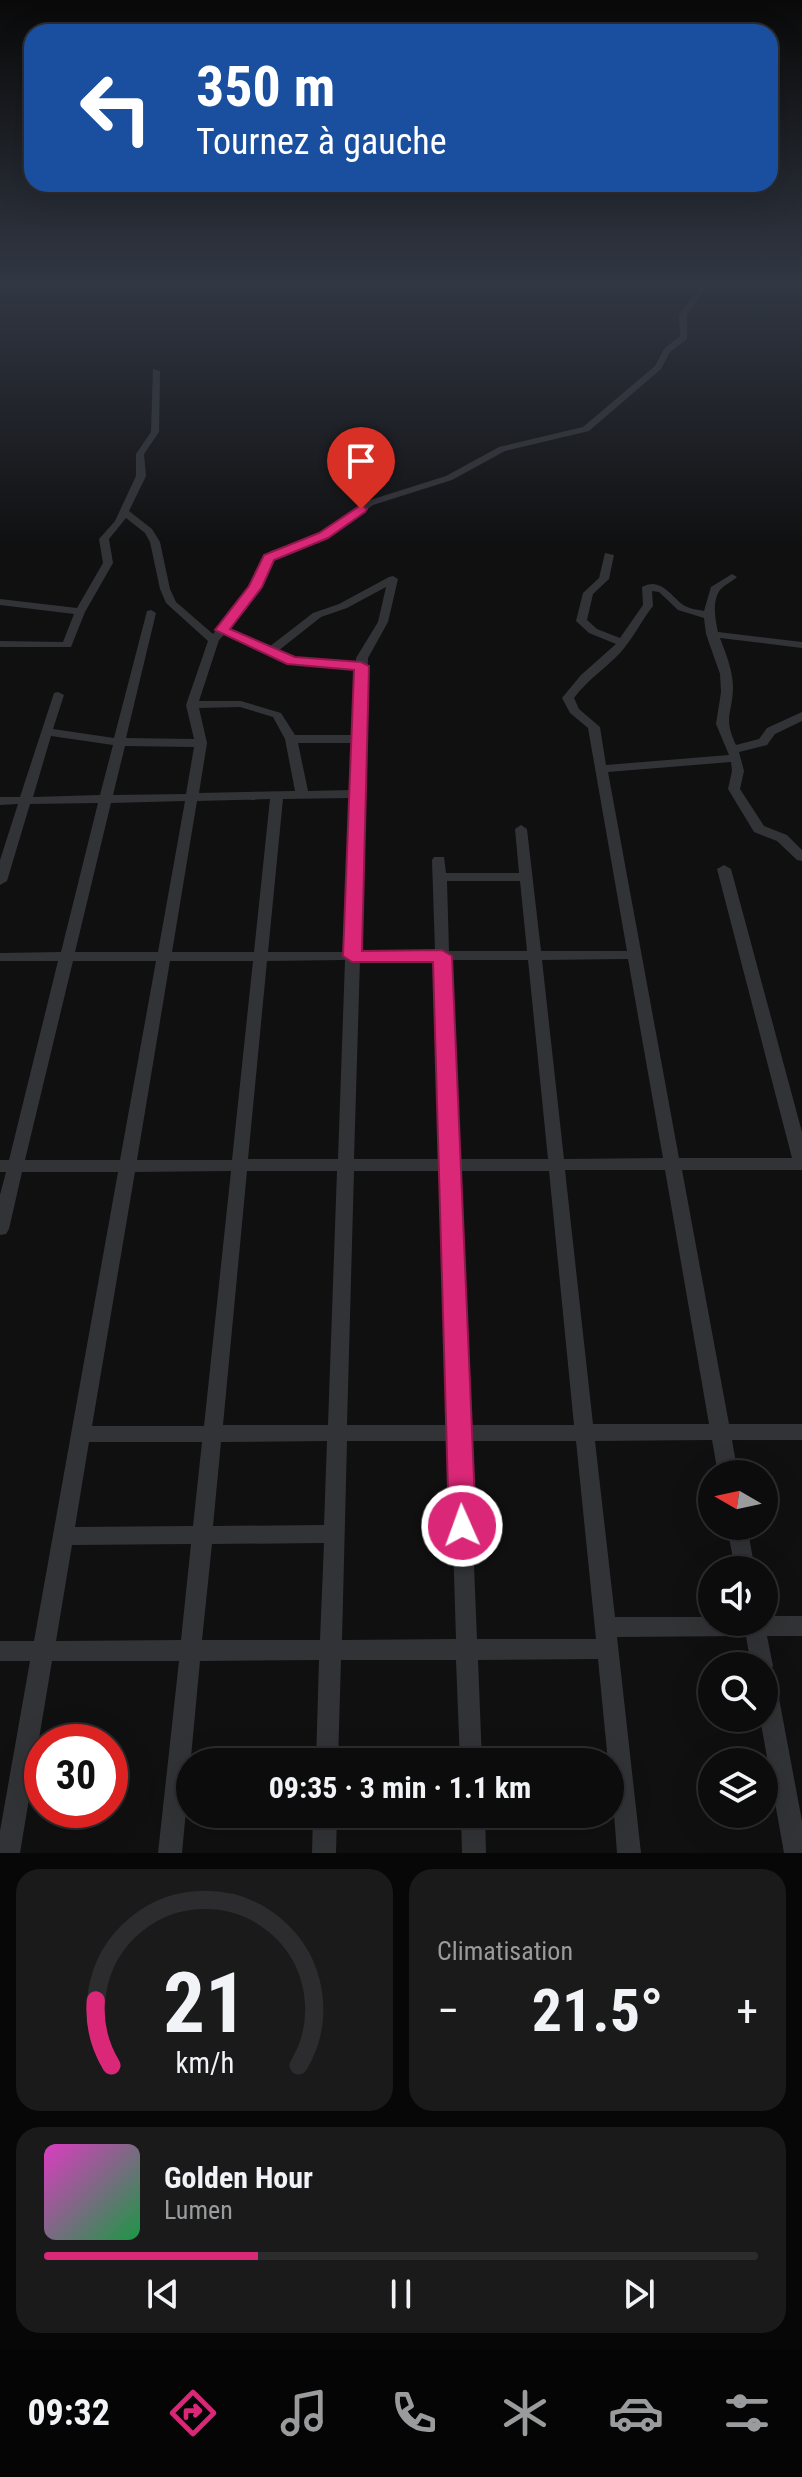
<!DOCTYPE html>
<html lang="fr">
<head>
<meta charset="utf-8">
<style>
  :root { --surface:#0c0c0d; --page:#1a1a1b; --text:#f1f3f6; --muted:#9a9b9d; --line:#2c2c2e; --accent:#db2777 }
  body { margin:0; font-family:"Roboto Condensed",sans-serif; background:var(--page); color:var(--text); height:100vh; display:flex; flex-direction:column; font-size:30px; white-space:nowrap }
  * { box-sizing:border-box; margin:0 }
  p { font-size:26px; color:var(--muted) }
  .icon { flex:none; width:44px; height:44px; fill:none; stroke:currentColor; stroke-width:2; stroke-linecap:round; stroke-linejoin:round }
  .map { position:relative; height:1853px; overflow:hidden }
  .sheet { display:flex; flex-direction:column; gap:16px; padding:16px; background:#070707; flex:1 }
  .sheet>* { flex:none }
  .banner { position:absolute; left:24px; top:24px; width:754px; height:168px; border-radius:24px; box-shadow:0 8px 32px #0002,0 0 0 2px var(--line); background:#1a4fa0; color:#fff; overflow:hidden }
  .needle { width:52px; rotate:279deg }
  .fabs { position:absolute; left:698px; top:1460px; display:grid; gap:16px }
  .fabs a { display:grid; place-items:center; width:80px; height:80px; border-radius:50%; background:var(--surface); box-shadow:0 8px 32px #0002,0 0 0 2px var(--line); font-size:40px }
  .speed { position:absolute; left:24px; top:1724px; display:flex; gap:16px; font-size:40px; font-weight:700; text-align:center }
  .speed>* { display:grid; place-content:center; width:104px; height:104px; border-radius:50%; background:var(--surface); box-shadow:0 8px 32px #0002,0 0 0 2px var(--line); line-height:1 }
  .speed .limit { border:12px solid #d22; background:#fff; color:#111 }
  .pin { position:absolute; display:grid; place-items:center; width:68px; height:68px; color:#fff; margin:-82px -34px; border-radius:50% 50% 50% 0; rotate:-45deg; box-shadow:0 0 8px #0007 }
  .pin .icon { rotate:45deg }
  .me { position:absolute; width:88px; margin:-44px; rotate:358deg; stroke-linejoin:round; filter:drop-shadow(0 0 6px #0008) }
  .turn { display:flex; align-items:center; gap:28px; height:168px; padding:0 40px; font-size:36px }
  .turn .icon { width:104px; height:104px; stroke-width:2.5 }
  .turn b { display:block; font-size:56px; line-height:68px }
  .big { font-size:60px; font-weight:700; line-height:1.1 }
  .sheet .tile { flex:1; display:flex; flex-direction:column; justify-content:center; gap:12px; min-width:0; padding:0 28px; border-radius:24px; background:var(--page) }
  .sheet .dial { align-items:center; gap:0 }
  .dial svg { height:208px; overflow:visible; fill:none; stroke:var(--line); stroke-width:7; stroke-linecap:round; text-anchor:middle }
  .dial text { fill:var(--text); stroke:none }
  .song { display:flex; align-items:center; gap:24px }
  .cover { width:96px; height:96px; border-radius:12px; background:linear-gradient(135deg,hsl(310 70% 55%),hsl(140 70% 35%)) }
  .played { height:8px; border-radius:4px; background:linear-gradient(90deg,var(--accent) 30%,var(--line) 30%) }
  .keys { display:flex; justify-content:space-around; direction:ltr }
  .heat { display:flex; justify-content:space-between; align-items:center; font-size:44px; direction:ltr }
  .sheet .tiles { flex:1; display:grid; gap:16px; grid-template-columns:1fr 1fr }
  .tile:last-child { grid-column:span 2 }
  .trip { position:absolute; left:176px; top:1748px; width:448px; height:80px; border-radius:40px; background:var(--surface); box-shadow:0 8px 32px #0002,0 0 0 2px var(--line); font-weight:700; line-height:80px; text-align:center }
  .tab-bar { display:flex; height:128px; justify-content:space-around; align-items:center; background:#050505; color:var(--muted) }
  .tab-bar .icon { width:56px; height:56px }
  .tab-bar .active { color:var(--accent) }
  .tab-bar b { font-size:36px; color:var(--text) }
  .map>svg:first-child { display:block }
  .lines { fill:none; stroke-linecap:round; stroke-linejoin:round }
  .minor { fill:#323336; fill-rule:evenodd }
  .route { fill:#db2777; stroke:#8e194d; stroke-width:2 }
</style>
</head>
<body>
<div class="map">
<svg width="802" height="1853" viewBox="0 0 802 1853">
  <rect width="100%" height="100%" fill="#101011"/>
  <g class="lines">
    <g class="minor">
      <path d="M701 285H708L687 315V339L670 352 661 369 589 431 505 451 452 480 373 505 327 537 279 555 272 560 254 595 228 629 269 647 313 613 339 604 389 577 393 576 398 579 388 622 368 658 360 951H435L432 860 434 857H444L446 873H519L515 829 521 825 527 829 541 951H627L588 728 570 713 562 698 581 675 616 644 589 633 576 621 583 593 599 578 605 553 614 555 609 579 593 594 587 620 597 629 620 638 643 605 642 587C661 576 671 597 685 606 691 609 699 610 704 611L711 587 732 574 737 577C733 581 724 585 720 590 712 601 715 619 718 632L802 642V648L720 638C726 654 733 671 733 688 732 716 723 717 736 745L759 739 767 728 802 712V721L775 734 767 745 739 752 744 771 740 789 764 826 787 835 802 850V861L797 860 777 841 754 832 728 789 732 771 731 762 608 772 679 1158H792L717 869 724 865 731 869 802 1132V1170H682L729 1424H802V1440H732L738 1474H718L712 1440 595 1441 615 1617H712V1622H764V1616H802V1636H767L773 1666 771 1669 775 1677 802 1821V1853H784L760 1718H764V1666H751L746 1636 617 1637 641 1853H617L610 1762H608L598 1659 478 1660 482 1762H460L456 1660H341L338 1762H316L319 1660 200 1661 182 1853H158L179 1661H52L20 1853H0V1831L30 1661H0V1641H34L118 1172H22L9 1229 6 1234 0 1235V1195L6 1172H0V1160H9L58 961H0V953L61 952 98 803 30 804 7 881 0 885V860L18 804 0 805V797H20L54 693 58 692 64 695 53 729 114 738 147 611 151 610 156 613 126 738 194 739 186 705 208 641 166 603 160 589 150 542 145 533 126 518 109 539 113 563 85 612 71 647H0V641L63 642 74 614 0 605V599L77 608 103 563 99 539 115 521 136 476V454L151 432 153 369 160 371 159 432 144 454 146 476 129 511 152 529 160 542 170 589 176 602 213 634 244 594 264 556 271 551 321 533 367 501 446 476 499 447 583 427 655 366 664 349 680 336 679 315ZM386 587 378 622 356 658V662L294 658 278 651 321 617 347 608ZM652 591 659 592 678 610 704 618 706 634 720 674 721 692 716 724 729 755 606 765 600 727 579 709 574 698C587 680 605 669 620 653 633 639 641 621 653 606ZM224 635 288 663 356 669 354 735H295L281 713 241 701H199L219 640ZM240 707 273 717 285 739 295 791 199 793 207 743 199 708ZM51 736 113 745 100 795 33 797ZM298 743H353L352 790 308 791ZM125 746 194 747 186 794 113 795ZM351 798 346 952H268L283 799ZM270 799 254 952H172L197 801ZM185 801 158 952H75L111 803ZM447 881H520L527 951H449ZM628 959 663 1158 564 1159 542 960ZM345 960 338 1159H248L267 961ZM360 960H435L441 1159H354ZM450 960H528L548 1159H458ZM73 961H156L120 1160H25ZM170 961H253L232 1160H137ZM565 1170H665L709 1424H593ZM231 1171 204 1426H92L135 1172ZM247 1171H337L328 1425H223ZM354 1171H442L449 1425H347ZM458 1171H549L574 1425H469ZM327 1441 324 1525 213 1526 221 1442ZM347 1441H450L456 1639 342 1640ZM469 1441H576L596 1639H477ZM89 1442H202L193 1526 75 1527ZM324 1543 320 1640H202L212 1544ZM191 1544 181 1640 56 1641 72 1545Z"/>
      <polygon points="727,1526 747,1526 755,1570 735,1570"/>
      <polygon points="313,1814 337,1814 336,1853 312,1853"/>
      <polygon points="461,1814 485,1814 486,1853 462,1853"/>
    </g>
  </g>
  <linearGradient id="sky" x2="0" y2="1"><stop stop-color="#090909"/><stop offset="0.52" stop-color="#313743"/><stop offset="1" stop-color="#313743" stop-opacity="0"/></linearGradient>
  <rect width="802" height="545" fill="url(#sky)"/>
  <polygon class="route" points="361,505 367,509 365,512 328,538 274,560 262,587 230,629 295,657 361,662 369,666 362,951 442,950 452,956 476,1526 472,1534 462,1537 453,1534 449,1526 433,962 352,962 343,956 354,670 287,664 215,630 249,586 264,555 319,533"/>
</svg>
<div class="fabs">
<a><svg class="needle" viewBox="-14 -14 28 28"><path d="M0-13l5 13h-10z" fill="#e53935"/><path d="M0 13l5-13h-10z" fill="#9a9b9d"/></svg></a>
<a><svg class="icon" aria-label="sound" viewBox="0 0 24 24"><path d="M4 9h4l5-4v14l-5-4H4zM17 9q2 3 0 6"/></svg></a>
<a><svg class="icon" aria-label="search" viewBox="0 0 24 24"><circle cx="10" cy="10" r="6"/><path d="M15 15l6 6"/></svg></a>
<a><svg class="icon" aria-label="layers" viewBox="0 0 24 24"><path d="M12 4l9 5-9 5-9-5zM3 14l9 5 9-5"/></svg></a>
</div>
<div class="speed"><div class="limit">30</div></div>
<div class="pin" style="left:361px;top:509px;background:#d93025"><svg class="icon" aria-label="arrive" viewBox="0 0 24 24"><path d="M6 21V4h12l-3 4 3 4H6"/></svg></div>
<svg class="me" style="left:462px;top:1526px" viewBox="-20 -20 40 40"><circle r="17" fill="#db2777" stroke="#fff" stroke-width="3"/><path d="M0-11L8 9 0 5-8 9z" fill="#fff"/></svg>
<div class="trip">09:35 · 3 min · 1.1 km</div>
<div class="banner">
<div class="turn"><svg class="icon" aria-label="left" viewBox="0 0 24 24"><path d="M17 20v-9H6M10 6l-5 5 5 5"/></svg><div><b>350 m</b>Tournez à gauche</div></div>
</div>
</div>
<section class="sheet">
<div class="tiles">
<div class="tile dial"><svg viewBox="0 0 100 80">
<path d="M14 69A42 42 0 1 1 86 69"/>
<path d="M14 69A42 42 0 0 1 8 44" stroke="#db2777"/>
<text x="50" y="56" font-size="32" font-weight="700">21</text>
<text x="50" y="72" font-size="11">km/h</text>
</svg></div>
<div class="tile"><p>Climatisation</p>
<div class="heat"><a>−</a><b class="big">21.5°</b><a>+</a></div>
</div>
<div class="tile">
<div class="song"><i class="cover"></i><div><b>Golden Hour</b><p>Lumen</p></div></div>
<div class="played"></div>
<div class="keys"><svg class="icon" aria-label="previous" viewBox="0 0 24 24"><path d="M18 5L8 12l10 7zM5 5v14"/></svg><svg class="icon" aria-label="pause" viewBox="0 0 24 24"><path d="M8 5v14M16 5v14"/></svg><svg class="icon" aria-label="next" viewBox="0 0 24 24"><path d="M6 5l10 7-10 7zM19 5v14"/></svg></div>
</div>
</div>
</section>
<nav class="tab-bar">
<b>09:32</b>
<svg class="icon active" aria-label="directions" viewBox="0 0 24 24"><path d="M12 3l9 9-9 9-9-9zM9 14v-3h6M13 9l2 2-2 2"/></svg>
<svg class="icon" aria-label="music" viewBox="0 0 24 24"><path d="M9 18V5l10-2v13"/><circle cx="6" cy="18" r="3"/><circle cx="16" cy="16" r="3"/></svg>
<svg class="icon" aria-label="phone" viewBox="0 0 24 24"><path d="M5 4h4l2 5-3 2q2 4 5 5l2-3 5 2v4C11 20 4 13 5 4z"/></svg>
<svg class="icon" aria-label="climate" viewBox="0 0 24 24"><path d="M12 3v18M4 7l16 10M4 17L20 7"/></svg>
<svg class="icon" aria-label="car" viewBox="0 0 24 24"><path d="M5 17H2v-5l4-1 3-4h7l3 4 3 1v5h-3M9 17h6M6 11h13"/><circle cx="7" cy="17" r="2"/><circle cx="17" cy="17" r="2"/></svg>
<svg class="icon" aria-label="filters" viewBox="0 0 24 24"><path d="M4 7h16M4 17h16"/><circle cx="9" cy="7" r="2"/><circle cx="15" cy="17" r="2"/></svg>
</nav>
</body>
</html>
